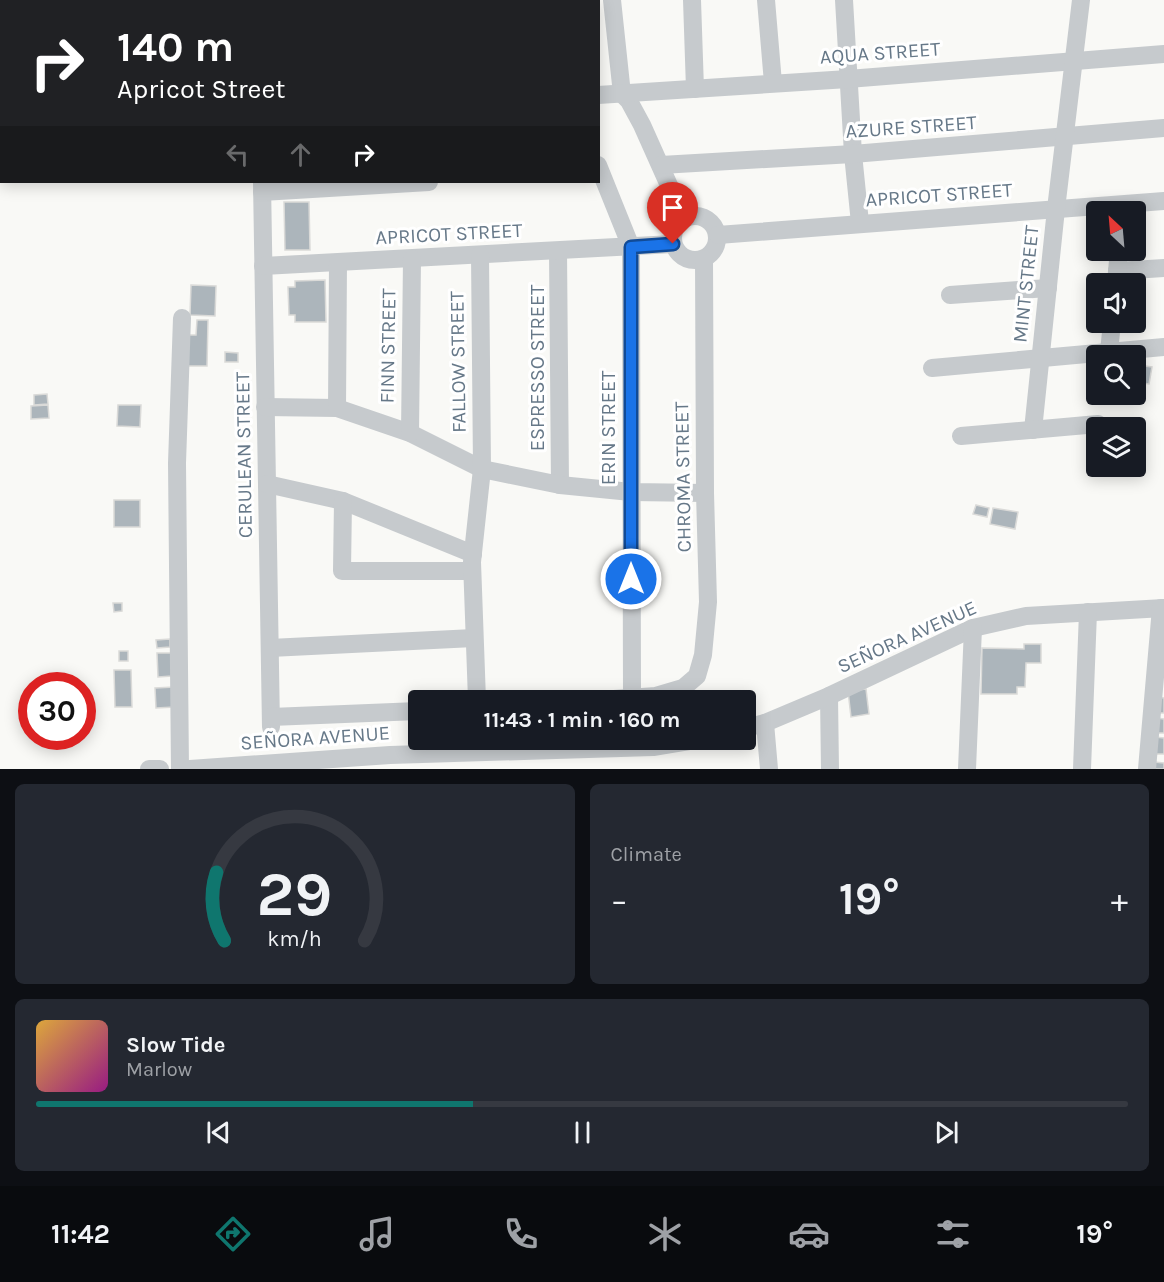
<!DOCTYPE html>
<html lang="en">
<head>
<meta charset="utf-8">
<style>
  :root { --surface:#171b24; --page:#242831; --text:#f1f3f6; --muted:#9ea1a6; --line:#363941; --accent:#0f766e }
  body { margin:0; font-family:Karla,sans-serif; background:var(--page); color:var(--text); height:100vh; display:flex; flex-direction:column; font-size:22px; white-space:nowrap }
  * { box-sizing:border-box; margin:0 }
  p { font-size:20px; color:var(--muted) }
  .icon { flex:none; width:33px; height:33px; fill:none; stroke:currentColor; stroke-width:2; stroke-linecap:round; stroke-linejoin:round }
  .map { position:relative; height:769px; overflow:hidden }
  .drawer { display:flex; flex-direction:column; gap:15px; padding:15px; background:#0d0f14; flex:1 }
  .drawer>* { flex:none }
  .top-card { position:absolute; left:0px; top:0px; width:600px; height:183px; box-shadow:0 3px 15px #0003; background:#202124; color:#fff; overflow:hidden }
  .needle { width:39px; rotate:334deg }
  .controls { position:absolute; left:1086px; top:201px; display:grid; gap:12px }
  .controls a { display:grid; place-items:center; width:60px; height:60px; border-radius:6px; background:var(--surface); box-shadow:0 3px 15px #0003; font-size:30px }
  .speed { position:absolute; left:18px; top:672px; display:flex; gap:12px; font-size:30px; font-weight:700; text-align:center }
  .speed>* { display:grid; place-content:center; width:78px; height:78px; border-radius:50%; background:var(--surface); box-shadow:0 3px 15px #0003; line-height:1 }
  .speed .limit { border:9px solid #d22; background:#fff; color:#111 }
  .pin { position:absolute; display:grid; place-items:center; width:51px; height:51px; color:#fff; margin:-62px -26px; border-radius:50% 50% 50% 0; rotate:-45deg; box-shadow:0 0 6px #0007 }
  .pin .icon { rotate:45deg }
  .me { position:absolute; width:66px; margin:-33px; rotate:0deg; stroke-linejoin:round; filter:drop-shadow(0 0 4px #0008) }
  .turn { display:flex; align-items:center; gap:21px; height:126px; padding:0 18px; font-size:27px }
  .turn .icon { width:78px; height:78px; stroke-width:2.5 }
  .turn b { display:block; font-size:42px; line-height:51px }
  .lanes { display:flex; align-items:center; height:57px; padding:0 18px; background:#0003; justify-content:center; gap:30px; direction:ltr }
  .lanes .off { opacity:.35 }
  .big { font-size:45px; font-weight:700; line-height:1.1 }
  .drawer .tile { flex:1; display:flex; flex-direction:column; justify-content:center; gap:9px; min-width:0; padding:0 21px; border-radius:9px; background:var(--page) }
  .drawer .dial { align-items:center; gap:0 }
  .dial svg { height:156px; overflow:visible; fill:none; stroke:var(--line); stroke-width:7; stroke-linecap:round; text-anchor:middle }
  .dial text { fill:var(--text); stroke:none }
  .song { display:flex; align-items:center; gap:18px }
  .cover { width:72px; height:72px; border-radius:9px; background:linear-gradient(135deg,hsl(40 70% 55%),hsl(310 70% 35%)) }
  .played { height:6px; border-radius:3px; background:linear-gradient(90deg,var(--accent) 40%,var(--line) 40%) }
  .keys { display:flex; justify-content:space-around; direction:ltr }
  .heat { display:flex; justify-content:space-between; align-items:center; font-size:33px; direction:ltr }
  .drawer .tiles { flex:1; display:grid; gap:15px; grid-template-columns:1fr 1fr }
  .tile:last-child { grid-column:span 2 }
  .trip { position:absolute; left:408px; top:690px; width:348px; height:60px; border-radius:6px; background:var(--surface); box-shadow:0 3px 15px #0003; font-weight:700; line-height:60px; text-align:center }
  .menu { display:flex; height:96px; justify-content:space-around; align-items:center; background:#090b0e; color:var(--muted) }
  .menu .icon { width:42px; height:42px }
  .menu .on { color:var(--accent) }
  .menu b { font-size:27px; color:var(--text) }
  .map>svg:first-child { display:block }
  .building { fill:#acb5bb; stroke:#dadad8; stroke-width:1.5 }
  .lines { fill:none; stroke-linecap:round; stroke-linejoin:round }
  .minor { stroke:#c6cacd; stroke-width:18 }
  .route-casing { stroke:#114b97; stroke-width:15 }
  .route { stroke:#1a73e8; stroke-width:10 }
  .labels { text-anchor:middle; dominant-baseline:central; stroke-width:6; stroke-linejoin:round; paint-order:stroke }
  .street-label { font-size:20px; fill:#667888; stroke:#fff }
</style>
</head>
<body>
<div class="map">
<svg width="1164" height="769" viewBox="0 0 1164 769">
  <rect width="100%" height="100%" fill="#f9f9f6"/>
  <g class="building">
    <polygon points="284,202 309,202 310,250 285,250"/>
    <polygon points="325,280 326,322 295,322 295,315 289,315 288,287 295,287 295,281"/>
    <polygon points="191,285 216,286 215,316 190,315"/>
    <polygon points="197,320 208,320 207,366 185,366 186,335 196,335"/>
    <polygon points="225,352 238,353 238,362 225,362"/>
    <polygon points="1137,365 1152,367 1149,384 1136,382"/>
    <polygon points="47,394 48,404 34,405 34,395"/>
    <polygon points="48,405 49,418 31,419 31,406"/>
    <polygon points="118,405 141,405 140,427 117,426"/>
    <rect x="114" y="500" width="26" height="27"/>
    <polygon points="976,505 989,508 987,517 973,514"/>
    <polygon points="993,508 1018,512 1015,529 990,524"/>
    <polygon points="113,603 122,603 122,611 114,612"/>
    <polygon points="170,639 170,647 157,648 156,640"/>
    <polygon points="1024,644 1041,644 1041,663 1026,663 1025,687 1017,687 1017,694 981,694 982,648 1024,649"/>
    <rect x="119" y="651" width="9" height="10"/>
    <polygon points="157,653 172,653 172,676 158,677"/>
    <polygon points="114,670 131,670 132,707 115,707"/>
    <polygon points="174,687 175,707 156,708 155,688"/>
    <polygon points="866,689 869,714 851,717 848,691"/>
    <polygon points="1156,697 1164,698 1164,713 1156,713"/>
    <polygon points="1156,718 1164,719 1164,733 1156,733"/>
    <polygon points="1155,737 1164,738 1164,754 1154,754"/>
    <polygon points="1154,762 1164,763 1164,769 1153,769"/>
  </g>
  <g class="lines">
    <g class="minor">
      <polyline points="259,0 259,2"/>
      <polyline points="338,0 343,2"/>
      <polyline points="455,0 455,2"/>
      <polyline points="525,0 525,2"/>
      <polyline points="612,0 622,94 629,101 642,125 684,219"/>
      <polyline points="692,0 695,89"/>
      <polyline points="766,0 773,83"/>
      <polyline points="844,0 853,154 860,223"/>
      <polyline points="367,2 372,0"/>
      <polyline points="598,95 848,79 1164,54"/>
      <polyline points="598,165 631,247 632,698"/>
      <polyline points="661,165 853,154 1164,128"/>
      <polyline points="262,182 271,727"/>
      <polyline points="262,192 429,182"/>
      <circle cx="695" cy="238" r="22"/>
      <polyline points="718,235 1164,201"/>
      <polyline points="558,251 560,485"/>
      <polyline points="263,266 673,244"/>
      <polyline points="1117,271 1164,268"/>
      <polyline points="1116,282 1119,250"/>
      <polyline points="950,295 1048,288"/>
      <polyline points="1109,352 1112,322"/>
      <polyline points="932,368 1164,347"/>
      <polyline points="265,407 337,408 410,433 482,469 560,485 631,492 705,493"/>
      <polyline points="337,408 338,263"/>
      <polyline points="1033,430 1056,209 1081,0"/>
      <polyline points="410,433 412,259"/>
      <polyline points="961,436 1098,424"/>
      <polyline points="267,484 343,501 473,554"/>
      <polyline points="343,501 342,571 472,571"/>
      <polyline points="270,648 474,638"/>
      <polyline points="829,696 830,769"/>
      <polyline points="477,700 472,562 482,469 480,255"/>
      <polyline points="600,700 656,696 683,688 697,676 703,655 708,602 705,493 704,259"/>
      <polyline points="271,717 418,711"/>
      <polyline points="765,723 769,769"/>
      <polyline points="746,728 765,723 829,696 973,628 1026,616 1164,608"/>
      <polyline points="149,769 160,769"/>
      <polyline points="180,769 177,463 182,318"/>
      <polyline points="190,769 390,755 653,747 695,740"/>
      <polyline points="967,769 973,628"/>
      <polyline points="1082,769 1088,612"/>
      <polyline points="1147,769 1161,608"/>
    </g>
  </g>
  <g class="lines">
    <defs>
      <polyline id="route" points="631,579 631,247 673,244"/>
    </defs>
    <use href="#route" class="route-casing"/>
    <use href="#route" class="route"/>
  </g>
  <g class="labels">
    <g class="street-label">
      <text transform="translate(880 53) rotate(-4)">AQUA STREET</text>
      <text transform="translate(911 127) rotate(-4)">AZURE STREET</text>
      <text transform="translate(939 195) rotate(-4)">APRICOT STREET</text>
      <text transform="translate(449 234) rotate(-3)">APRICOT STREET</text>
      <text transform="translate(1026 284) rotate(-84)">MINT STREET</text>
      <text transform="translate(388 346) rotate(-89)">FINN STREET</text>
      <text transform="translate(458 362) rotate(-91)">FALLOW STREET</text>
      <text transform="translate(537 368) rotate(-90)">ESPRESSO STREET</text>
      <text transform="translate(608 428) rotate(-90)">ERIN STREET</text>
      <text transform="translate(244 455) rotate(-91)">CERULEAN STREET</text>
      <text transform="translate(683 477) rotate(-91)">CHROMA STREET</text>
      <text transform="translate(907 637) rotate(-24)">SEÑORA AVENUE</text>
      <text transform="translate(315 738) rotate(-4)">SEÑORA AVENUE</text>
    </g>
  </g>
</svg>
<div class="controls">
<a><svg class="needle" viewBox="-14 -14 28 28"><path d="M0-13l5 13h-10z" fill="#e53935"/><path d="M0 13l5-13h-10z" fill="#9ea1a6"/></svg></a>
<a><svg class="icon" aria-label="sound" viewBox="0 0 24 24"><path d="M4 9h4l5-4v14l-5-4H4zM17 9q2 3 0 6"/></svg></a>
<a><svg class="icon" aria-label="search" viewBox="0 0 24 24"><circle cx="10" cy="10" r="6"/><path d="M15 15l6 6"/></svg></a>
<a><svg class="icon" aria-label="layers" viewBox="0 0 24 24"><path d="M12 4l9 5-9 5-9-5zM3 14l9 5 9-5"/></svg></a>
</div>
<div class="speed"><div class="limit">30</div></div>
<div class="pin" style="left:673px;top:244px;background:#d93025"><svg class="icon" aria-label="arrive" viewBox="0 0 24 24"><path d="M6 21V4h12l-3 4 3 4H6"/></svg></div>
<svg class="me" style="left:631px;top:579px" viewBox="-20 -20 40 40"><circle r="17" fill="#1a73e8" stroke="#fff" stroke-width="3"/><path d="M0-11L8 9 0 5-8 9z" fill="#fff"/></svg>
<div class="trip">11:43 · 1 min · 160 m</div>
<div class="top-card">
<div class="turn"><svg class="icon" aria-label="right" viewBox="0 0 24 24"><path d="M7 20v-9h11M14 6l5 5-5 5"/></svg><div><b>140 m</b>Apricot Street</div></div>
<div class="lanes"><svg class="icon off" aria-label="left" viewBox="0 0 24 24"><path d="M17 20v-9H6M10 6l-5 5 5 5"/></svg><svg class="icon off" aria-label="ahead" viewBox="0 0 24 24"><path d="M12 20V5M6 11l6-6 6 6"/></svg><svg class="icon" aria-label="right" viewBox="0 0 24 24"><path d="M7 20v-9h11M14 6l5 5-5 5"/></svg></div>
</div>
</div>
<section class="drawer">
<div class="tiles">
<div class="tile dial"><svg viewBox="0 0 100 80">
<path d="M14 69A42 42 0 1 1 86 69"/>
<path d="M14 69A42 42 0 0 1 10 34" stroke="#0f766e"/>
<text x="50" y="56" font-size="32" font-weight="700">29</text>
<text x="50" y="72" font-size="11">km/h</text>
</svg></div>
<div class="tile"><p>Climate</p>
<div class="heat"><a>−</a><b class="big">19°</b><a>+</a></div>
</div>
<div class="tile">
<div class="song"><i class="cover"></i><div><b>Slow Tide</b><p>Marlow</p></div></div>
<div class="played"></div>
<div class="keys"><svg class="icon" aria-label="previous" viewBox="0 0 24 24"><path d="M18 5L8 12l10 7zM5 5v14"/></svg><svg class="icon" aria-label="pause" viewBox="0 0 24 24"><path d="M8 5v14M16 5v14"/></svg><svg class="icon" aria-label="next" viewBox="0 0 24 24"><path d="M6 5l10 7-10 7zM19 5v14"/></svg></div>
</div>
</div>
</section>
<nav class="menu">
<b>11:42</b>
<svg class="icon on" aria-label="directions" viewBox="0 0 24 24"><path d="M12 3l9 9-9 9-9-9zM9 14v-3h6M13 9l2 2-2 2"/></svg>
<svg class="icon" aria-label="music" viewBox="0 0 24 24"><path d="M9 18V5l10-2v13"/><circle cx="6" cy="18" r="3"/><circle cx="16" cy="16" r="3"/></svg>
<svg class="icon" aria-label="phone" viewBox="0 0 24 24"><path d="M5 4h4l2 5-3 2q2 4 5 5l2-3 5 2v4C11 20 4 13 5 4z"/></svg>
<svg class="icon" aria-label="climate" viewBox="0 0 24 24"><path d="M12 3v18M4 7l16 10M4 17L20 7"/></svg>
<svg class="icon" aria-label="car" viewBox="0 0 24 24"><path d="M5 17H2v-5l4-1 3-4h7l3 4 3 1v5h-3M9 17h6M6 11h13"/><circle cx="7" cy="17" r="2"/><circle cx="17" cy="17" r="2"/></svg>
<svg class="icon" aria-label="filters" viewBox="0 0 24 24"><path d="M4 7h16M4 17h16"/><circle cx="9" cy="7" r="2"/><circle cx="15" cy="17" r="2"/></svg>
<b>19°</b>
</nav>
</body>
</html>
